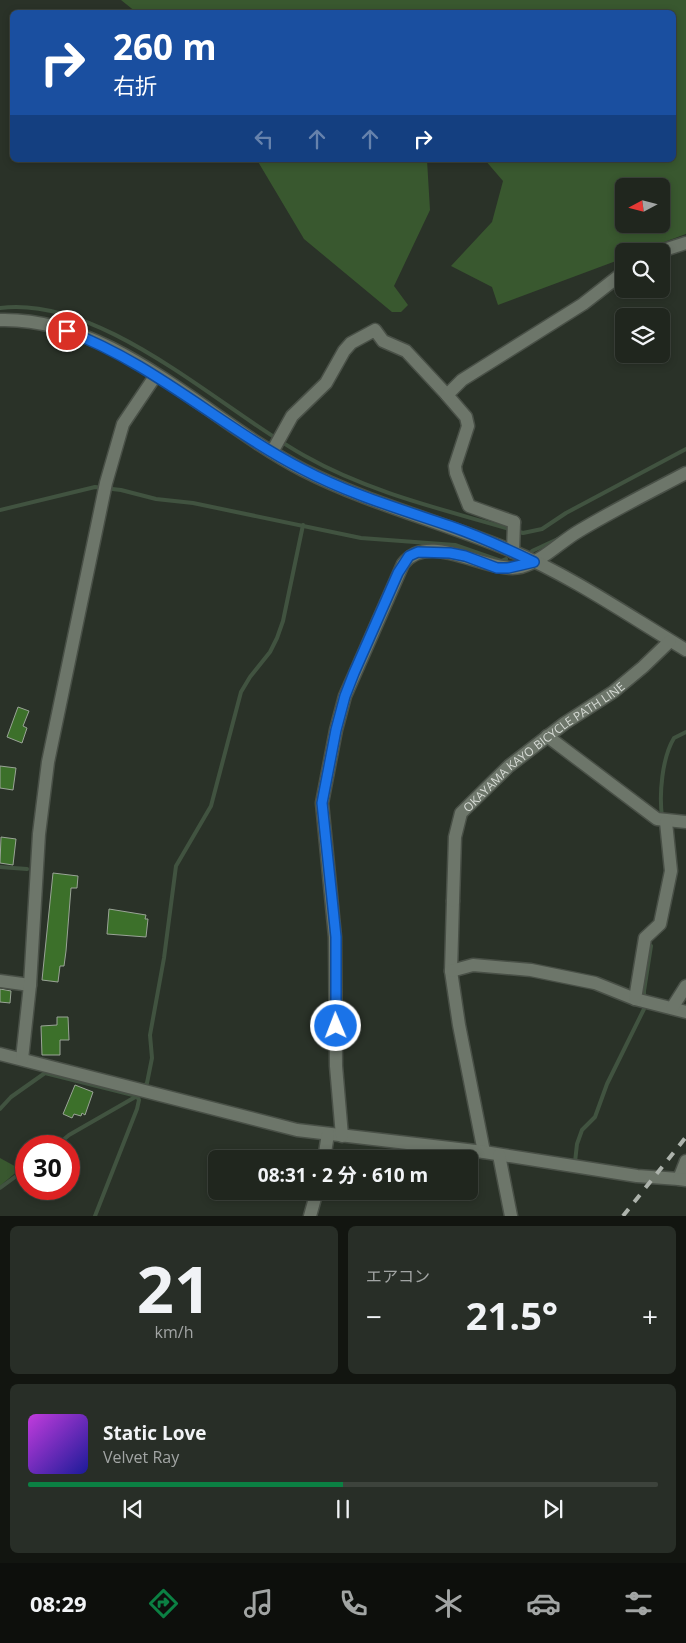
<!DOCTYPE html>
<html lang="ja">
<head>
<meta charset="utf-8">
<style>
  :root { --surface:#20261e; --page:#282e27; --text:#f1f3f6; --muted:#a2a5a4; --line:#3d433c; --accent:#0b8043 }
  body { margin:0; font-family:"Open Sans","Noto Sans JP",sans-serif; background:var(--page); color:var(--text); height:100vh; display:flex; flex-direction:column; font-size:19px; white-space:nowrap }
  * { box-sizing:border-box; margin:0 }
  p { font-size:16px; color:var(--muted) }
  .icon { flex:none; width:28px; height:28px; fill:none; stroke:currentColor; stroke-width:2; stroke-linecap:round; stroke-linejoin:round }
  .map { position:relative; height:1216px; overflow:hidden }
  .panel { display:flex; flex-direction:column; gap:10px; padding:10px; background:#121510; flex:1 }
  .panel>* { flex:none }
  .banner { position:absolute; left:10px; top:10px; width:666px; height:152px; border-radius:8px; box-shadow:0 2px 8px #0003,0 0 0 1px var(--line); background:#1a4fa0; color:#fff; overflow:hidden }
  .needle { width:32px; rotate:263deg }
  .controls { position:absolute; left:615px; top:178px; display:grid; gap:10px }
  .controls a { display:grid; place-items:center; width:55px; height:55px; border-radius:8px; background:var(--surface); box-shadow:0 2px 8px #0003,0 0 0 1px var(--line); font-size:25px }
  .speed { position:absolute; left:15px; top:1135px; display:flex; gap:10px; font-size:25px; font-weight:700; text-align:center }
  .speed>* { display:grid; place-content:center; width:65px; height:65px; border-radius:50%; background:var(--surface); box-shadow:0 2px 8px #0003,0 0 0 1px var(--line); line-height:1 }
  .speed .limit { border:8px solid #d22; background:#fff; color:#111 }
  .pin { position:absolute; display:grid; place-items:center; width:42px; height:42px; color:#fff; margin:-21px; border:2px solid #fff; border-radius:50%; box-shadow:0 1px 5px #0007 }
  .me { position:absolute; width:55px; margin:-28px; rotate:359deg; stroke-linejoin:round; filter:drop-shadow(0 0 4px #0008) }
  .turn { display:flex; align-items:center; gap:18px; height:105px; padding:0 20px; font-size:22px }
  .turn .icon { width:65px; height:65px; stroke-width:2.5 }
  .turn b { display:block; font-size:35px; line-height:42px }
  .lanes { display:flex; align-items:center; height:48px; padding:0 20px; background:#0003; justify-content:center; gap:25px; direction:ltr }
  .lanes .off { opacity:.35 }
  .big { font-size:38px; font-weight:700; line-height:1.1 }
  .panel .widget { flex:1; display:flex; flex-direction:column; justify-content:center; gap:8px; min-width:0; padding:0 18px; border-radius:8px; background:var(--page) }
  .panel .dial { align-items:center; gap:0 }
  .dial b { font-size:65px; line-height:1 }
  .song { display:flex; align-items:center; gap:15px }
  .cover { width:60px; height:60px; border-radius:8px; background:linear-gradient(135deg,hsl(290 70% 55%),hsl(240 70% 35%)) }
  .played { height:5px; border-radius:2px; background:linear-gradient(90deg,var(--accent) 50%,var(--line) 50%) }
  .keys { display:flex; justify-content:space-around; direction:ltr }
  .heat { display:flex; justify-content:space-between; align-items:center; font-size:28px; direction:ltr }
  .panel .tiles { flex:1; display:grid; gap:10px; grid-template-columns:1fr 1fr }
  .widget:last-child { grid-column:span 2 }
  .trip { position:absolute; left:208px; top:1150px; width:270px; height:50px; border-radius:8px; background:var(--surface); box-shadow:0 2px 8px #0003,0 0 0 1px var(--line); font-weight:700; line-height:50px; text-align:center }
  .menu { display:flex; height:80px; justify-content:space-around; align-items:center; background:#0d0f0c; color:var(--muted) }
  .menu .icon { width:35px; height:35px }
  .menu .selected { color:var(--accent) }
  .menu b { font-size:22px; color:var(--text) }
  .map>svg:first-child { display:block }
  .green { fill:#39582f; fill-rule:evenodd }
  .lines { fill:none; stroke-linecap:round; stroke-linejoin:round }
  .stream { stroke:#415340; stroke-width:4 }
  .building { fill:#3c702a; stroke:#9aa497 }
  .minor-casing { stroke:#495047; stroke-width:15 }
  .tertiary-casing { stroke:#495047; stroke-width:15 }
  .secondary-casing { stroke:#495047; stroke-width:15 }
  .minor { stroke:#6d766a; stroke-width:12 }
  .tertiary { stroke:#6d766a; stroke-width:12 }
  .secondary { stroke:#6d766a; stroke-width:12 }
  .rail { stroke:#adb3ac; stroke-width:4; stroke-dasharray:9 9; stroke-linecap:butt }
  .route-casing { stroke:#114b97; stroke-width:12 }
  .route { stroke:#1a73e8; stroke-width:9 }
  .labels { text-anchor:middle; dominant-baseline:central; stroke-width:5; stroke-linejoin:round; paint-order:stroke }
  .street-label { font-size:12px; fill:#d5dad4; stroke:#2a3228 }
</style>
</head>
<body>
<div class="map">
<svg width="686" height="1216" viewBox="0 0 686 1216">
  <rect width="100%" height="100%" fill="#2a3228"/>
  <g class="green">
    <path d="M121 0H686V234L640 251H624V258L498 305 492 287 451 266 492 222 503 181 485 160H674V12H136ZM624 186H661V224H624Z"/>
    <polygon points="257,160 427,160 430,210 394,286 408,305 401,312 392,312 304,239"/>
    <polygon points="0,1158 20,1169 0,1186"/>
  </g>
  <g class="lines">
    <g class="stream">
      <path d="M0 308C102 295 220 409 305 456 372 494 450 511 523 533L542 529 566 513 686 449"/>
      <polyline points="0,510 95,487 121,490 156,499 193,503 361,538 455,545 501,561 506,559"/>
      <polyline points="532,551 560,538"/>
      <path d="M662 817C659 794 662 758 674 738L686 732"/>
      <polyline points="0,867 27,869"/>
      <polyline points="0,1109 11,1097 45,1073 137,1096 139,1100 137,1109 95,1216"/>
      <polyline points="56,1146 69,1135 137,1096 147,1083 152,1058 150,1035 164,958 176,866 211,806 241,692 250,677 270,652 277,638 283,621 303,525"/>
      <polyline points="572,1161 575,1162 577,1144 582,1130 595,1117 607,1084 644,1009 644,991 651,946"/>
      <polyline points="0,1188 26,1169"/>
    </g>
  </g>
  <g class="building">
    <polygon points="18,707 29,711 23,726 27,728 22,743 7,737"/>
    <polygon points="0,766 16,768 13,790 0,788"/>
    <polygon points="1,837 16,839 13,865 0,863"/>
    <polygon points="53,873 78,876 77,888 71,888 66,951 64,966 60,966 58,982 42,980"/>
    <polygon points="109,909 146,915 145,919 148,919 146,937 107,934"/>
    <polygon points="0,989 11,991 10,1003 0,1002"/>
    <polygon points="57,1017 68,1017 69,1040 60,1040 60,1055 42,1055 41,1026 57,1025"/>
    <polygon points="75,1085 93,1092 85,1115 82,1113 81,1116 74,1114 72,1118 63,1114"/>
  </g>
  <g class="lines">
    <defs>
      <g id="minor">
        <polyline points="661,251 686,243"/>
        <polyline points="272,452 292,416 326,383 344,351 351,343 375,330 383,341 406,351 447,395"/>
        <polyline points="514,522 469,506 456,473 455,466 468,426 466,417 447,395 462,380 583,304 624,272"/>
        <polyline points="547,736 657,819 686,822"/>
        <polyline points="453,901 451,971 459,1025 484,1152"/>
        <polyline points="451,971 473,965 531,970 595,983 635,999 686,1012"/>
        <polyline points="0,981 30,985"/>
        <polyline points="635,999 645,938 660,924 671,871 666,822"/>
        <polyline points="672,1008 686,986"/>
        <polyline points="0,1054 297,1130 484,1152 637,1176 679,1179 686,1161"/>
        <polyline points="22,1059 30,985 39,834 48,762 106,483 123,424 156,375"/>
        <path d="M342 1136 336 1066 335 937 322 803 336 730 345 696 403 564C429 529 488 575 521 567 543 561 560 542 579 531 614 510 650 492 686 473"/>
        <polyline points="499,1155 511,1216"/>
        <polyline points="324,1159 328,1134"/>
        <polyline points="310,1216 317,1191"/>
      </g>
      <polyline id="tertiary" points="679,1179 686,1180"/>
      <g id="secondary">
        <path d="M0 320C114 317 208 421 303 470 370 504 443 522 512 551 573 577 629 616 686 650"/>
        <polyline points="513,552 514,522"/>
        <path id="s1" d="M453 901 455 837 461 813 509 766 565 723 613 692 643 667 670 641"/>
      </g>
    </defs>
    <use href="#minor" class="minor-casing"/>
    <use href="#tertiary" class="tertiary-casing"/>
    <use href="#secondary" class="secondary-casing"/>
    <use href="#minor" class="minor"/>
    <use href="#tertiary" class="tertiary"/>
    <use href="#secondary" class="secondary"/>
    <polyline class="rail" points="623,1216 686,1137"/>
  </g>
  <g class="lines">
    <defs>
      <path id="route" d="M67 331C153 363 221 427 302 469 349 494 400 509 450 526 479 536 507 549 534 562L508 568H497L465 556 450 553 418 552 409 556 398 573 354 673 345 696 336 730 322 803 336 937V1026"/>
    </defs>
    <use href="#route" class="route-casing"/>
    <use href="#route" class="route"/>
  </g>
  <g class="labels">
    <g class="street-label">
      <text stroke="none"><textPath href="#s1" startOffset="195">OKAYAMA KAYO BICYCLE PATH LINE</textPath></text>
    </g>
  </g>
</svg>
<div class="controls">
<a><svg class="needle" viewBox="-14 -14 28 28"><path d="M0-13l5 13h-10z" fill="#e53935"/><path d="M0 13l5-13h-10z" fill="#a2a5a4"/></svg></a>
<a><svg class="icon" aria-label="search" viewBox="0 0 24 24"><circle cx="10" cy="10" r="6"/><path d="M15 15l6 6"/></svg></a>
<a><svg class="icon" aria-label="layers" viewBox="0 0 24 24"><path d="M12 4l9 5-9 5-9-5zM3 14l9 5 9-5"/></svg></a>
</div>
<div class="speed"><div class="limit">30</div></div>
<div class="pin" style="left:67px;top:331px;background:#d93025"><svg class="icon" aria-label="arrive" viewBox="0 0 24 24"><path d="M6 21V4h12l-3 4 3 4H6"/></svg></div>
<svg class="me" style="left:336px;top:1026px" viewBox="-20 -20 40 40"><circle r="17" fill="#1a73e8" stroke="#fff" stroke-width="3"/><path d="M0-11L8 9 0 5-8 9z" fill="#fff"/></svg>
<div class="trip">08:31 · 2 分 · 610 m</div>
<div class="banner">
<div class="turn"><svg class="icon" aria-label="right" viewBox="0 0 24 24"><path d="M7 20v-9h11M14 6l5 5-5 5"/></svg><div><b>260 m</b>右折</div></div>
<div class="lanes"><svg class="icon off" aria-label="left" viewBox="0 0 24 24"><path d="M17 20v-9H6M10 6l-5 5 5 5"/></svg><svg class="icon off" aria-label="ahead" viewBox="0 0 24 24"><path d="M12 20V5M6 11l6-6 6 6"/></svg><svg class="icon off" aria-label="ahead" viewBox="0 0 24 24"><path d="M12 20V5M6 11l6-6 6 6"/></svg><svg class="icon" aria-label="right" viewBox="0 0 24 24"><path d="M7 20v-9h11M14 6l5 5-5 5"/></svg></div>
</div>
</div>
<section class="panel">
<div class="tiles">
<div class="widget dial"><b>21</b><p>km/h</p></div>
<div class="widget"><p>エアコン</p>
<div class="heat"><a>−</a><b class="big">21.5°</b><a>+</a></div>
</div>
<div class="widget">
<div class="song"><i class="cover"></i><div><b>Static Love</b><p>Velvet Ray</p></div></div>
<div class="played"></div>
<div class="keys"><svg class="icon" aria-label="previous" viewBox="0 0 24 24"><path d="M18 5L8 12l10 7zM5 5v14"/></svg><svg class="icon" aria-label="pause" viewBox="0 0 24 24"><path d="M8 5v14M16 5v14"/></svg><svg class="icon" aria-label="next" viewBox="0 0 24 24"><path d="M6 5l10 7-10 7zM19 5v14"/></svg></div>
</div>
</div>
</section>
<nav class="menu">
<b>08:29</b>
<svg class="icon selected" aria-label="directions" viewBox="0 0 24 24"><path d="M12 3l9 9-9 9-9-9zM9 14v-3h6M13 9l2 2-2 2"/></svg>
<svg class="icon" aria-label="music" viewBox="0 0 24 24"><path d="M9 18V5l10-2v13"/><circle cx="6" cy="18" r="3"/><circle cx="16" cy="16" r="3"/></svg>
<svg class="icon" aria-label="phone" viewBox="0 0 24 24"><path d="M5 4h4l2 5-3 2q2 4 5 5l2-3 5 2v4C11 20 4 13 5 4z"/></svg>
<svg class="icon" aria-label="climate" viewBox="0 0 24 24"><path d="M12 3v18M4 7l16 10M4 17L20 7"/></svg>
<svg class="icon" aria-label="car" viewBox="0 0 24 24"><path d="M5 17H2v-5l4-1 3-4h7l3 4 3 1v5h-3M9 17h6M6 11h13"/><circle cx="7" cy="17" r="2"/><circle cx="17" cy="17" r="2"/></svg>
<svg class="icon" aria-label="filters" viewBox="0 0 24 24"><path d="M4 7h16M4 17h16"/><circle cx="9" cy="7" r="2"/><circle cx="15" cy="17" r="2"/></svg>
</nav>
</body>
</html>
